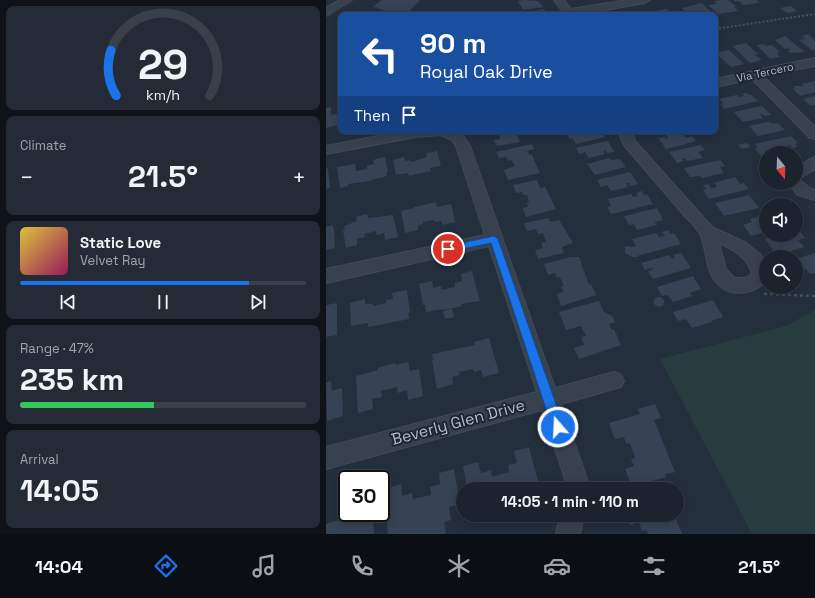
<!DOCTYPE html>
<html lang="en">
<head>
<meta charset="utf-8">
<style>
  :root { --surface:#1b232e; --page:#242b36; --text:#f1f3f6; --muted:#a0a4aa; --line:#39404a; --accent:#1a73e8 }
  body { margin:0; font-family:"Space Grotesk",sans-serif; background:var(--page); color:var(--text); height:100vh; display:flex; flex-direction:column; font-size:15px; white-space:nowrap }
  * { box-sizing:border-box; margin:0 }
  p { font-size:13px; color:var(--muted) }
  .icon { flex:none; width:22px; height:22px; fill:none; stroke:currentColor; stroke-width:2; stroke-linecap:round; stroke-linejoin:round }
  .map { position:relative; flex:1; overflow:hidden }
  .panel { display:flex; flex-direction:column; gap:6px; padding:6px; background:#0f1319; width:326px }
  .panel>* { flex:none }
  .guide { position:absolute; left:12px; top:12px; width:380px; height:122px; border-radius:8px; box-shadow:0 2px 10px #0003,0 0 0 1px var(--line); background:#1a4fa0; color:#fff; overflow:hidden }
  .needle { width:26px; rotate:161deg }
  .fabs { position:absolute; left:433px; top:146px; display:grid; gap:8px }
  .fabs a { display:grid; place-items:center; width:44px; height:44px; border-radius:50%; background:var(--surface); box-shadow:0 2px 10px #0003,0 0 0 1px var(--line); font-size:20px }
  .speed { position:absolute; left:12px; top:470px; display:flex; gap:8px; font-size:20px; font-weight:700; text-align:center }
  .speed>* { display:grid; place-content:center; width:52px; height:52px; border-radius:50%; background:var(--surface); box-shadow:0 2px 10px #0003,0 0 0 1px var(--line); line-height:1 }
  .speed .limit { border:2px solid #111; border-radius:6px; background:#fff; color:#111 }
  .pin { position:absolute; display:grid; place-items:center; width:34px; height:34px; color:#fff; margin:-17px; border:2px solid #fff; border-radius:50%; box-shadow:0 1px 4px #0007 }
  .me { position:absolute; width:44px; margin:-22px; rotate:341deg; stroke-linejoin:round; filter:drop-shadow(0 0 3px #0008) }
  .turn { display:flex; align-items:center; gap:14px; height:84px; padding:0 16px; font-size:18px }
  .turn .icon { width:52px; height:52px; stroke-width:2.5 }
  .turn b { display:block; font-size:28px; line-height:34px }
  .then { display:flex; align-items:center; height:38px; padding:0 16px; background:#0003; gap:8px; font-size:15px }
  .big { font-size:30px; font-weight:700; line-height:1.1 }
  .panel .card { flex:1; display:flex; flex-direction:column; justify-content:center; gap:6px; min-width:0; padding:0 14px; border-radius:8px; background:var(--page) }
  .panel .dial { align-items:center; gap:0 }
  .dial svg { height:104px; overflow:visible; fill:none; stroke:var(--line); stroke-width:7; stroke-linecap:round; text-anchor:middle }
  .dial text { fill:var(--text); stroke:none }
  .song { display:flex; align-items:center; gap:12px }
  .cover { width:48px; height:48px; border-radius:6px; background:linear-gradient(135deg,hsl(50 70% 55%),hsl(330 70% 35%)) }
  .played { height:4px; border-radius:2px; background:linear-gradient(90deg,var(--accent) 80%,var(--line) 80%) }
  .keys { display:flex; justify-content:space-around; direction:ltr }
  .heat { display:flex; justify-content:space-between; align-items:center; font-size:22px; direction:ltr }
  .charge { height:6px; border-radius:3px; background:linear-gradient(90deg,#34c759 47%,var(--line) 0) }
  .trip { position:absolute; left:130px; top:482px; width:228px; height:40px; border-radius:20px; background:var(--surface); box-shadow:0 2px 10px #0003,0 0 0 1px var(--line); font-weight:700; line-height:40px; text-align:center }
  .menu { display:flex; height:64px; justify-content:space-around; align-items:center; background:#0b0e12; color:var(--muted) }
  .menu .icon { width:28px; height:28px }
  .menu .selected { color:var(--accent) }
  .menu b { font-size:18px; color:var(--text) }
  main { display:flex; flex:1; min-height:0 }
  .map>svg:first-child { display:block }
  .green { fill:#263c3f }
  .building { fill:#364354 }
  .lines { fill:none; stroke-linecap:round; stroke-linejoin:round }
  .minor-casing { stroke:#414a57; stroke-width:2 }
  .path-far1 { stroke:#3f5557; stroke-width:2; stroke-dasharray:2 2; stroke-linecap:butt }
  .path { stroke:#3f5557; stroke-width:2.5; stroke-dasharray:3 3; stroke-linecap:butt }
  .minor { fill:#38414e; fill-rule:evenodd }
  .route { fill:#1a73e8; stroke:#114b97 }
  .labels { text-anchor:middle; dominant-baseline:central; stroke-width:4; stroke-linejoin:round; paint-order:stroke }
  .far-street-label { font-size:11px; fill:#b4bcc9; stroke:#1d2633 }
  .near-street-label { font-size:16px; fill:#b4bcc9; stroke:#1d2633 }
</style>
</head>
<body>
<main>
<section class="panel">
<div class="card dial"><svg viewBox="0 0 100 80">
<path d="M14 69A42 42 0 1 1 86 69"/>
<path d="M14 69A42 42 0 0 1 10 34" stroke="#1a73e8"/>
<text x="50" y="56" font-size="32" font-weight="700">29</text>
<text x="50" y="72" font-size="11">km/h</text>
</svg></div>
<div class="card"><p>Climate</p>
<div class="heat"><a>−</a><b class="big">21.5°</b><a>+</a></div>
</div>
<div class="card">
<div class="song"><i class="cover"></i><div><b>Static Love</b><p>Velvet Ray</p></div></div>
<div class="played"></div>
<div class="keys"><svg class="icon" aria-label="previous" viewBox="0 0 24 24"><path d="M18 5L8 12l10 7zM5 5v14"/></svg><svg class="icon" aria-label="pause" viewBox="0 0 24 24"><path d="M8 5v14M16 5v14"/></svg><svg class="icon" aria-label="next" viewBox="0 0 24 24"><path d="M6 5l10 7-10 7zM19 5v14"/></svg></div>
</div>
<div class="card"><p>Range · 47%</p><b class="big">235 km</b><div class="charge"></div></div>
<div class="card"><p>Arrival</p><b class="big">14:05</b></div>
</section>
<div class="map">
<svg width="489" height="534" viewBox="0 0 489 534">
  <rect width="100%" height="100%" fill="#242f3e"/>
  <polygon class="green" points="489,310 489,534 426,534 334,359 460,326"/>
  <g class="building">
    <polygon points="55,0 94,0 83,12 72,12 54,10 55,9 52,9 53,8 47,7"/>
    <polygon points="198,0 212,1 217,7 197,10 192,1"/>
    <polygon points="395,0 402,0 410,6 408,7 412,11 392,14 382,5 391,4 388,1"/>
    <polygon points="407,0 431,0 434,3 417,5 413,1 409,2"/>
    <polygon points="376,3 386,13 369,15 365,11 360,12 356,8"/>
    <polygon points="465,6 471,11 461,13 454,8"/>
    <polygon points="218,9 222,15 198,15 197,13"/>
    <polygon points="341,9 344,12 352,10 358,14 331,15 328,11"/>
    <polygon points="482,34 489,41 489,50 486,50 473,40 479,39 476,36"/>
    <polygon points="459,36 479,52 464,53 462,51 465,50 463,48 459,49 449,40"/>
    <polygon points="420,43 432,54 428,55 436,59 432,60 434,61 424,63 407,46"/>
    <polygon points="438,44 440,46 446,45 454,52 451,53 454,57 444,59 431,45"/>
    <polygon points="403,50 418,64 405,67 389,53"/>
    <polygon points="489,81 489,92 474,96 467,89 469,88 467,86 478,86 475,84"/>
    <polygon points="421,93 423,95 425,95 432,101 398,109 394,104 397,103 393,99 411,95 414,97 418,96 416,94"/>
    <polygon points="489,96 489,105 485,106 477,99"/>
    <polygon points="436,106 445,115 439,116 436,114 434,115 437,118 417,122 408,112"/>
    <polygon points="5,107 5,115 15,113 15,124 0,128 0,108"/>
    <polygon points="442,122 447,124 452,123 459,130 432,136 423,126"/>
    <polygon points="174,131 194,131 195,134 191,135 194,142 171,146 168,140 174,139 173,135 175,135"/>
    <polygon points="254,131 275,131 279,137 250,144 246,138 244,139 241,134"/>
    <polygon points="355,132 360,138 366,136 370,141 340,149 332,138 339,137 340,139 342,138 340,135"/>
    <polygon points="465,136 472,143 469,144 472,147 467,148 464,145 459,146 462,150 449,153 440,153 440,155 435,156 429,149 432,148 429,144"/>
    <polygon points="282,141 288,152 281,153 279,150 277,151 279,154 263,158 259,152 253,154 250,148"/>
    <polygon points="421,143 424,147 416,149 412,145"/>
    <polygon points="206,144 208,149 201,151 204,155 206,155 214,173 182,180 178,170 189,166 186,160 182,161 180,157 173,158 170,152"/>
    <polygon points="375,145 379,150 372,152 377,158 361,161 359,158 356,159 358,161 351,163 343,152"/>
    <polygon points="111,151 115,166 104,168 105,171 83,176 82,173 70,175 67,160 78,157 79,161 84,160 85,162 101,157 100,153"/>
    <polygon points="59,157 62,172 60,172 61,176 45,180 45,181 22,184 22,186 14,188 11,167 29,164 30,171 41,169 41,166 48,164 47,160"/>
    <polygon points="283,158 285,160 294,159 300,167 269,175 261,164"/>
    <polygon points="394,160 399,166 394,167 398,173 376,178 374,176 364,177 358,168"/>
    <polygon points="2,168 4,188 0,189 0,169"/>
    <polygon points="304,172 312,184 304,186 303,183 300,183 302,187 285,191 281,185 275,187 271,180"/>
    <polygon points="409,177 414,184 418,183 423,189 383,199 377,190 380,189 377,185 383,184 385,188 391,187 388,183"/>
    <polygon points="211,180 214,188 219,187 230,209 200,217 197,208 202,207 201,203 203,202 201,195 197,195 196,192 190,193 187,185"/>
    <polygon points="316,191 318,195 321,194 327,204 285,214 281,207 285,206 282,199 305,194 307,197 312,196 310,193"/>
    <polygon points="423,195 433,208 398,216 389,203"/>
    <polygon points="110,202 111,207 125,204 129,222 116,225 115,221 109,222 108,220 97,222 97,224 92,226 92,230 79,233 75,211 88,208 88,207"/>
    <polygon points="331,208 337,220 328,222 331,225 311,230 308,224 303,225 298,216"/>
    <polygon points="41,214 42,218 67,215 72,237 59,240 58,233 51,235 50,231 38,234 39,237 31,239 31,245 20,248 17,230 19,230 18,226 31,221 30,217"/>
    <polygon points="440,214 440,232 425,236 417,225 426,222 424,219"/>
    <polygon points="223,218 224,222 233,220 247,243 236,247 238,253 212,259 209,250 217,248 215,243 220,242 217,233 212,234 210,229 201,231 198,223"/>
    <polygon points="7,225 7,229 8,229 9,248 0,250 0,227"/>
    <polygon points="342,230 345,234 348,233 355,244 311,256 311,257 307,257 300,254 299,252 299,246 306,247 310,246 306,239 330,233 333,237 339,236 336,232"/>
    <polygon points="473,230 479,238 472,240 478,247 461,252 450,254 439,239 456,235 470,235 470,231"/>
    <polygon points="355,253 365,268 327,279 322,271 327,269 326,268 319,270 315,263 343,255 346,259 349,258 347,255"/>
    <polygon points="489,253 489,273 484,274 480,269 474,271 478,275 472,277 470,274 470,259"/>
    <polygon points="245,257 253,257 263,285 265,284 270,295 235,306 231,294 238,292 235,287 238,286 234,277 231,278 229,273 222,275 218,264"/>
    <polygon points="146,271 154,301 135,304 136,306 118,310 118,309 100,312 99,305 97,305 93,284 106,281 107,288 115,286 116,290 129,287 129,283 136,281 135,274"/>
    <polygon points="367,276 375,289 364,293 366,296 347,302 342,295 336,296 331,287"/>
    <polygon points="81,290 84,312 82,313 83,319 42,327 42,323 25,326 24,303 39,299 39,304 47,304 47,306 60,303 60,300 67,299 66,293"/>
    <circle cx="333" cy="302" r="5"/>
    <polygon points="387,300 397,317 385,321 386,322 366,328 360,319 352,321 347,312"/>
    <polygon points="273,301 278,312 286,316 289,322 283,324 286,330 288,329 295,345 253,359 248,348 258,345 255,337 260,336 255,326 240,330 233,312"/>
    <polygon points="11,303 11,335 0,337 0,305"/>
    <polygon points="126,309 128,317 119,319 117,311"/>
    <polygon points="163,338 173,373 157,377 155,370 148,372 147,369 133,372 134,375 126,377 127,384 111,389 106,360 107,360 106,354 149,345 148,342"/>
    <polygon points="82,362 84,371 93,369 97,396 82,400 81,390 72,393 71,387 55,391 56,397 46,399 47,409 32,413 30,376 52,370 51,368 69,363 70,365"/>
    <polygon points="5,381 6,391 16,388 17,416 1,421 0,383"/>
    <polygon points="329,404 335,418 328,420 349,472 339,474 340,477 306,487 299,469 308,466 305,459 309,458 304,443 300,444 298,437 289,439 283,423 314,414 312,409"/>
    <polygon points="203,447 214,489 141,489 137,466 152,462 155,473 165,470 166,477 183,472 182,465 191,463 188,451"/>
    <polygon points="128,469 134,504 123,507 125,520 118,522 120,534 62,534 58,489 75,484 76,496 86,493 87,499 105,495 104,487 114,484 113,473"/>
    <polygon points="24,513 47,513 48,534 0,534 0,524 18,519 18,515"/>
    <polygon points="184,515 200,515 184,519"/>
    <polygon points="300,515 348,515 356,534 322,534 320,530 316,531 313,522 304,525"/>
  </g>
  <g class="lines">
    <defs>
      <g id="minor">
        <polygon points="14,0 26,0 0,16 0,8"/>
        <polygon points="228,0 238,0 245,9 301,0 324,0 319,3 250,15 239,15"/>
        <polygon points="489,58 489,66 437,76 489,127 489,139 484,138 426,79 389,87 389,79"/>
        <polygon points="78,131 129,131 136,134 144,146 229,388 288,372 295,375 298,381 295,387 235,404 263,485 262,489 240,489 241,485 216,410 0,469 0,447 211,392 163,246 0,283 0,269 159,235 130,146 126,140 115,135 90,137 0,154 0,146"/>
        <path d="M292 131H306L309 141 386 227 420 243 435 255 440 264V282C429 292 408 298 395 287 378 273 382 251 374 234 370 226 362 220 356 213 337 190 317 168 298 145ZM393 243C406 249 423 258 426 274L419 278H408L400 269Z"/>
        <polygon points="489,157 489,169 473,179 483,188 489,190 489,200 472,195 462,183 470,183 470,168 484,159"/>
        <polygon points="234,515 258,515 254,534 230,534"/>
      </g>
    </defs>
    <use href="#minor" class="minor-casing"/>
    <polyline class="path-far1" points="389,29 489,14"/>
    <polyline class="path" points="438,294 489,296"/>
    <use href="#minor" class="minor"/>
  </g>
  <polygon class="route" points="168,236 172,239 238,427 236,431 232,432 228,431 226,427 165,243 122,252 118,249 122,246"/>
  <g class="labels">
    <g class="far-street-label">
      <text transform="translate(439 72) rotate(-12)">Via Tercero</text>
    </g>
    <g class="near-street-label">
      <text transform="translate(132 422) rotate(-15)">Beverly Glen Drive</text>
    </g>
  </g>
</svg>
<div class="fabs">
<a><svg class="needle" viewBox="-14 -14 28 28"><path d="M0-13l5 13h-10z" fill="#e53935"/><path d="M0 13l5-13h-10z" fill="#a0a4aa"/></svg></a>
<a><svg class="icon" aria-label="sound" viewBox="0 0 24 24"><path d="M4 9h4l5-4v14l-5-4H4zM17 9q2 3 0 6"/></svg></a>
<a><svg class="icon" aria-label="search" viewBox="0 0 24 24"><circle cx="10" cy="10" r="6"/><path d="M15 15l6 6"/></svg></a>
</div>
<div class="speed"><div class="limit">30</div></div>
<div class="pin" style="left:122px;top:249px;background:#d93025"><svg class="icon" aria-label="arrive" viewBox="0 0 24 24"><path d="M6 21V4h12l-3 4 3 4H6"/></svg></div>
<svg class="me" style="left:232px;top:427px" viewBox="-20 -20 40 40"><circle r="17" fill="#1a73e8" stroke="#fff" stroke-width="3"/><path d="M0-11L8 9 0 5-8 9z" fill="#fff"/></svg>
<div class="trip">14:05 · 1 min · 110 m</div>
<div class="guide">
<div class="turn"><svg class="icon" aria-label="left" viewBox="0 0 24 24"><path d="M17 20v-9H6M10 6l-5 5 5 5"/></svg><div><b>90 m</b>Royal Oak Drive</div></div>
<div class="then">Then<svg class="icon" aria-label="arrive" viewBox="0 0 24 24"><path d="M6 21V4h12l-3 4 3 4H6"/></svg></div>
</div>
</div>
</main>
<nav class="menu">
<b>14:04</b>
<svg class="icon selected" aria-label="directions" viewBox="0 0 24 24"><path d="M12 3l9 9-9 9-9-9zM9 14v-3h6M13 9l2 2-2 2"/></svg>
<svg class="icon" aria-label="music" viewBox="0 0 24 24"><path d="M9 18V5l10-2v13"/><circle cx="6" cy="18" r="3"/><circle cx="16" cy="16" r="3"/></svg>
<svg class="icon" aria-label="phone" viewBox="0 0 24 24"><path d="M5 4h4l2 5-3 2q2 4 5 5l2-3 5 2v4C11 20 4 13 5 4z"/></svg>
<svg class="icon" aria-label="climate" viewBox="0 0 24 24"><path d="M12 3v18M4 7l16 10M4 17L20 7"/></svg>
<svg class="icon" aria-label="car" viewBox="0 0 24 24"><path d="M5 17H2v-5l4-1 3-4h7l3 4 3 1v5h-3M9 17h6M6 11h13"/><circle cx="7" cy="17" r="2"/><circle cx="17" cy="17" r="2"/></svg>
<svg class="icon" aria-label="filters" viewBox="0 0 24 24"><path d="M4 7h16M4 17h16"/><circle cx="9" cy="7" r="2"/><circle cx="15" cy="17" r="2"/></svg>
<b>21.5°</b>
</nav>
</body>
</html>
